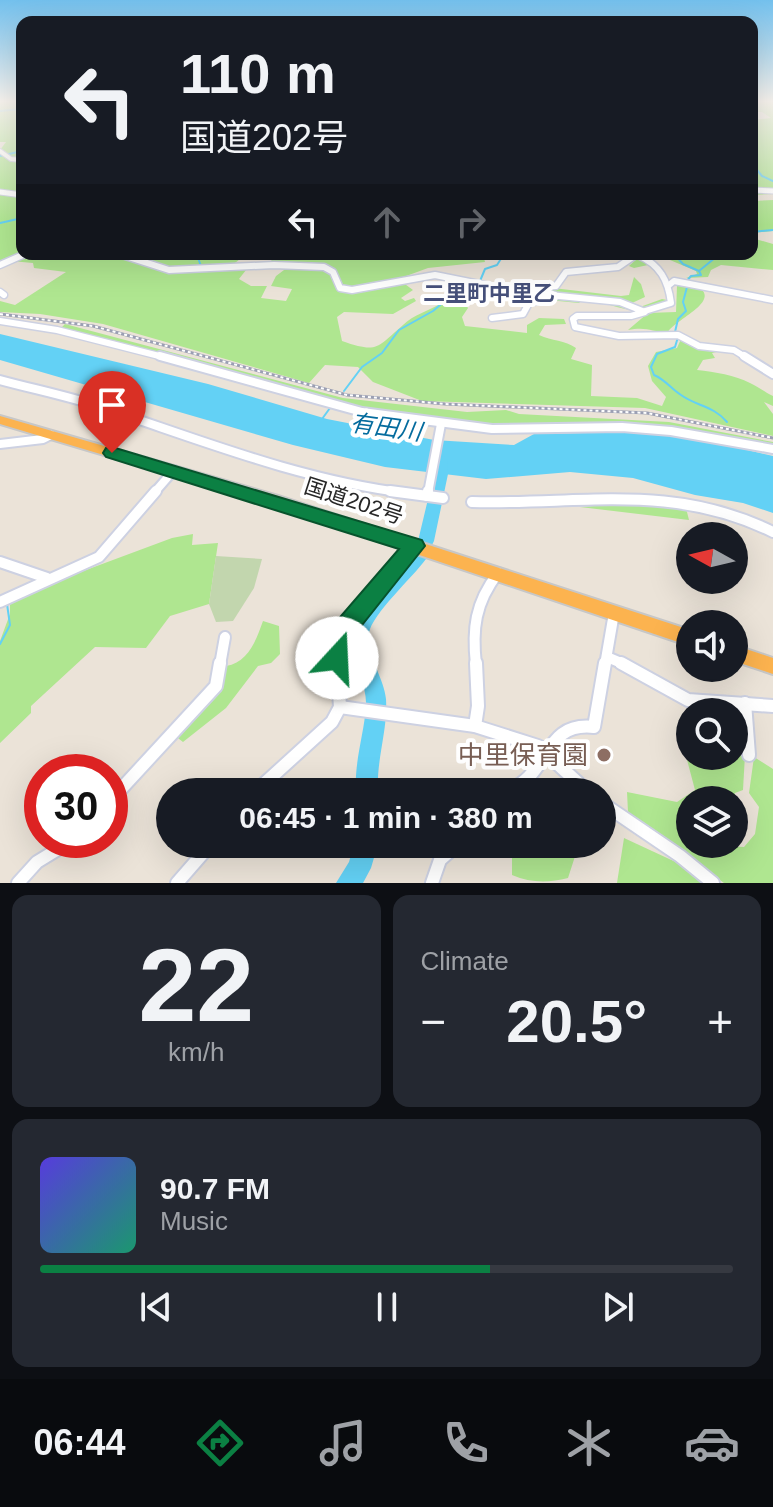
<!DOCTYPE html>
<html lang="en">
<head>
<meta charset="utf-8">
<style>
  :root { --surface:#171b24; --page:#242831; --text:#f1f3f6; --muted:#9ea1a6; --line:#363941; --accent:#0b8043 }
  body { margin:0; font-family:Helvetica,"Noto Sans JP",sans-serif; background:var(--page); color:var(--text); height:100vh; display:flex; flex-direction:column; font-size:30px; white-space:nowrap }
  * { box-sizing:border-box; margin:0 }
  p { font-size:26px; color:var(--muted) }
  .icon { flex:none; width:44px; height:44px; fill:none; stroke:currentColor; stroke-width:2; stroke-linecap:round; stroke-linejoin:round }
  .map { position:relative; height:883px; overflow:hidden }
  .sheet { display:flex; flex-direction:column; gap:12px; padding:12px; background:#0d0f14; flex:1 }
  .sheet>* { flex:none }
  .top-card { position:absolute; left:16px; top:16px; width:742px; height:244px; border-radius:16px; box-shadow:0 8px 32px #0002; background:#171b24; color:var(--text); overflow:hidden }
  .needle { width:52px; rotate:278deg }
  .fabs { position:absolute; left:676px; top:522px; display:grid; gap:16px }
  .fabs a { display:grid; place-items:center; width:72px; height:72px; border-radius:50%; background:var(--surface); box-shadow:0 8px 32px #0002; font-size:40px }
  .speed { position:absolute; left:24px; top:754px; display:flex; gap:16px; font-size:40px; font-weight:700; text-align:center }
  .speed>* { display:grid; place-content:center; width:104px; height:104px; border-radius:50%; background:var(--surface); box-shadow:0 8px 32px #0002; line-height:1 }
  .speed .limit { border:12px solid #d22; background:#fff; color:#111 }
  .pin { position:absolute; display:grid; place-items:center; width:68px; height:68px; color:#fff; margin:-82px -34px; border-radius:50% 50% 50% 0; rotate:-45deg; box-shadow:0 0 8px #0007 }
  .pin .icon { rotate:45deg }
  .me { position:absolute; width:88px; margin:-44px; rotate:20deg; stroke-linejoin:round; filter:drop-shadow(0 0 6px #0008) }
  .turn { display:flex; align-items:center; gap:28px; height:168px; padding:0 32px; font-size:36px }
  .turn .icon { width:104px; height:104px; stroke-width:2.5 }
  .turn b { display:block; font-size:56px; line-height:68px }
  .lanes { display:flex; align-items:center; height:76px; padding:0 32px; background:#0003; justify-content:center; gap:40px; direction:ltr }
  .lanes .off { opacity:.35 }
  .big { font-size:60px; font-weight:600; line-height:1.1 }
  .sheet .widget { flex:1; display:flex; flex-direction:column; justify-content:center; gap:12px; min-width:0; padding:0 28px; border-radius:16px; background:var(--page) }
  .sheet .dial { align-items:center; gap:0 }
  .dial b { font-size:104px; line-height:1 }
  .song { display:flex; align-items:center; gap:24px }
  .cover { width:96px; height:96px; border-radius:12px; background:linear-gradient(135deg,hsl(250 70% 55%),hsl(160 70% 35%)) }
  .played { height:8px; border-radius:4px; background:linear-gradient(90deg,var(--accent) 65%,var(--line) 65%) }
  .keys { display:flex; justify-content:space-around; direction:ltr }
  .heat { display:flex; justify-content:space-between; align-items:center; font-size:44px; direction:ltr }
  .sheet .tiles { flex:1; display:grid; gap:12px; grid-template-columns:1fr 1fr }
  .widget:last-child { grid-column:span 2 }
  .trip { position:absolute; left:156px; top:778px; width:460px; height:80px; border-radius:40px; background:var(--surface); box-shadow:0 8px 32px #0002; font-weight:600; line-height:80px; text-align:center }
  .menu { display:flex; height:128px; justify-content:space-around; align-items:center; background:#090b0e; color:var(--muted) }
  .menu .icon { width:56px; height:56px }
  .menu .active { color:var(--accent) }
  .menu b { font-size:36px; color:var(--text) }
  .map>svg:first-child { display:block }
  .green { fill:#afe690; fill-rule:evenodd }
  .cemetery { fill:#c2d6ae }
  .water { fill:#63d1f5 }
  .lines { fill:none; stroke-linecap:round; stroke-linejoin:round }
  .stream { stroke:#63d1f5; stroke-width:2 }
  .river { fill:#63d1f5; fill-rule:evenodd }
  .minor-far5-casing { stroke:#cdd1e2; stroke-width:6 }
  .minor-far4-casing { stroke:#cdd1e2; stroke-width:7 }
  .minor-far3-casing { stroke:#cdd1e2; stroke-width:9 }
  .minor-far2-casing { stroke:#cdd1e2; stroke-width:12 }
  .minor-far1-casing { stroke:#cdd1e2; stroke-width:14 }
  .minor-casing { stroke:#cdd1e2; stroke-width:16 }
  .trunk-casing { stroke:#c7c7c7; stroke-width:4 }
  .minor-far5 { stroke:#fff; stroke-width:4 }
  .minor-far4 { stroke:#fff; stroke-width:5 }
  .minor-far3 { stroke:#fff; stroke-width:6 }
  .minor-far2 { stroke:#fff; stroke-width:8 }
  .minor-far1 { stroke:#fff; stroke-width:10 }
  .minor { stroke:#fff; stroke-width:12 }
  .trunk { fill:#fcb34f; fill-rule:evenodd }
  .rail-casing { stroke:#9b9fb3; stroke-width:3 }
  .rail { stroke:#fff; stroke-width:2; stroke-dasharray:3; stroke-linecap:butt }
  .route { fill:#0b8043; stroke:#07532c; stroke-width:2 }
  .education-dot { fill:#8d6e63; stroke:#fff; stroke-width:3 }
  .labels { text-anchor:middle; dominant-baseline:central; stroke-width:8; stroke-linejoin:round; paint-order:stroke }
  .far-quarter-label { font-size:22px; font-weight:bold; fill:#46507a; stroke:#fff }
  .street-label { font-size:22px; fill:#272727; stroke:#fff }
  .water-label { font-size:24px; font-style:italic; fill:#056c9e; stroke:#fff }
  .near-education-label { font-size:26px; fill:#785e54; stroke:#fff; text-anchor:end }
</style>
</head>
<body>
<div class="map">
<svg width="773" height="883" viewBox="0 0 773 883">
  <rect width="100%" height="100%" fill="#ebe3d8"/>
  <g class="green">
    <path d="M0 102H22V254H483L485 262 428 268 398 279 413 290 401 298 405 301 414 298 416 301 393 314 344 312 337 317 342 341C379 354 377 347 403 325 413 315 430 310 442 303L445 296 466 288 461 297 468 308 462 317 465 326 527 333V325L539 318 564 319 566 324 545 325 539 335C552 341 565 340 576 348L571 359 592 365 591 396 637 398 662 406 666 397 652 381 648 366 656 352 677 348 681 339 697 348 726 350 712 353 715 358 703 360 697 370C715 372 735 375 750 383 759 387 764 392 773 396V406L764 402 773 414V436L645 408 422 401 373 382 358 367 325 365 309 383 103 324 40 314 0 312V301L15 305 66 272 34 268 33 263 0 260V150L6 142H0ZM244 256 272 257 271 263 288 267 276 276 271 286 292 289 286 301 261 298 267 286H251L239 279 246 270 232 269 231 266Z"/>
    <polygon points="752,102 773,102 773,194 752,195 752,120 771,118 762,112 752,112"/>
    <polygon points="773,200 773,231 752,233 752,201"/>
    <polygon points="752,238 773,244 773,270 721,265 711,270 708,277 686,278 697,274 696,271 670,260 652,260 648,265 634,268 629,266 642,254 752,254"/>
    <path d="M634 277 641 284 645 297 632 303 640 307 662 299 667 300C644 323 608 302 584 298L579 303 548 300 556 296 520 291 553 288 621 296 629 295Z"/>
    <path d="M687 282C733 297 676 318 668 332 651 332 647 326 628 330L648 313 676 312 677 286Z"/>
    <polygon points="65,324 343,398 467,412 506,410 519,414 669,422 773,442 773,447 674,428 486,426 397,415 336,403 60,329"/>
    <polygon points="636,503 686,508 689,520 580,507"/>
    <polygon points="193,534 192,545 218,543 209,604 170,616 146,648 95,647 31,706 31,713 0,743 0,641 10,614 10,604 35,589 172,538"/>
    <path d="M263 621 279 626 280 654 271 663 258 666 226 708 183 742 174 735 216 695 226 666C249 662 256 640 263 621Z"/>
    <polygon points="745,755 743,790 735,793 733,800 690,800 690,844 744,847 755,834 759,807 749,793 754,757 773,769 773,883 724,883 628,812 627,792 677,802 695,790 686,756"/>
    <polygon points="624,838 721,883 617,883"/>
    <path d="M495 844H579L568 878C548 883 531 883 512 875V857Z"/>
  </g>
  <polygon class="cemetery" points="216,556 262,559 254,588 233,621 216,622 209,604"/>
  <polygon class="water" points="0,334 208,384 327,419 434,440 514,445 534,434 632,432 701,439 773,456 773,513 743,503 695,495 633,478 570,472 486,479 385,467 293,445 0,360"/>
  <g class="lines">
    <g class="stream">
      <polyline points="0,111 22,109"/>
      <polyline points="0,156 22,151"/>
      <polyline points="752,164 762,176 773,181"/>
      <polyline points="0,223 22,218"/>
      <polyline points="752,232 773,230"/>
      <polyline points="674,254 683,264 699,271"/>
      <polyline points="201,266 198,258 202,254"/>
      <polyline points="480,281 485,269 497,265 504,254"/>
      <polyline points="686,282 691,276 701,275 699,271 716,257 726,254"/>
      <polyline points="675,332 678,319 686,311 683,302 687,287"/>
      <path d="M678 337 675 347 657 354 651 367 654 375C666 380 671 389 681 395 696 406 714 406 727 422"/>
      <polyline points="344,391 362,367 382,353 399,330 433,311 458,290 474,286"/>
      <polyline points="322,419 330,408"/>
      <polyline points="0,644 10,625 7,604"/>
    </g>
    <g class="river">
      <polygon points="440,454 447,459 448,474 434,541 432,545 426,547 420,545 418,541 434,474 433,459"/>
      <path d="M420 549 426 551 428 555 426 559C413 577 372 614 369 633 366 655 384 678 386 699 388 730 376 760 378 792H356C354 762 364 735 366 706 367 685 355 667 352 646 346 612 395 576 414 551Z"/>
      <polygon points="354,844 378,844 371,868 363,883 336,883 349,862"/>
    </g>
    <defs>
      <polyline id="minor-far5" points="0,151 11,159 22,160"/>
      <g id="minor-far4">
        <polyline points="752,190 773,191"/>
        <polyline points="0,192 22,195"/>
      </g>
      <g id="minor-far3">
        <polyline points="119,254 169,270 274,265 324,267 333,272 340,288 352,290 435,275 519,292 620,302 645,312 631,316 577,316 573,319 575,327 619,336 678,335 699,346 734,350 747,358"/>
        <path d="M638 255C660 265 668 280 671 303L645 311"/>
        <polyline points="0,265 25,254"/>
        <polyline points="669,285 674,281 773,300"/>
        <polyline points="529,288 556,286 566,272 618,267 637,254"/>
        <polyline points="0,292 4,295"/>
        <polyline points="492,318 523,314 529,303 550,298"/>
        <polyline points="0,321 57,330 167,358"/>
      </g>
      <g id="minor-far2">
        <polyline points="160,356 362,412 492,429 622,427 671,431 773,449"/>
        <polyline points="744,356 773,374"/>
        <path d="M0 380C33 389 68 396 101 407 201 440 300 480 406 493"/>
        <polyline points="0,444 43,439 51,435"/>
        <polyline points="154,493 174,470"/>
        <polyline points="428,493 441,424"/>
      </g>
      <g id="minor-far1">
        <polyline points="390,491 443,498"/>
        <polyline points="427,496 428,491"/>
        <path d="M472 502C581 505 671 482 773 532"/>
        <polyline points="0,562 47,578"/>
        <polyline points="0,602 99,557 156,491"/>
        <polyline points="607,657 626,665"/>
        <polyline points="220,665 225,637"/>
        <polyline points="337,665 344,630 414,546"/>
        <path d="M476 665C472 629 475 603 498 573"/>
        <polyline points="605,665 614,613"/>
      </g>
      <g id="minor">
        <polyline points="621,663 688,700 773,706"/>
        <polyline points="745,703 749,755"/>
        <polyline points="340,707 475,726 538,746 588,792"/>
        <polyline points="475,726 478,706 476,663"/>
        <polyline points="255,792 332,722 340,707 337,663"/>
        <path d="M504 792C552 777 541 721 594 727L605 663"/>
        <polyline points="110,801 216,686 220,663"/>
        <polyline points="602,803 680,856 713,883"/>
        <polyline points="18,883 37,862 73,840"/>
        <polyline points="177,883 211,844"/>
        <polyline points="432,883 440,860 458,844"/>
      </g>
      <g id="trunk">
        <polygon points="0,416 278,496 690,630 690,646 268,504 0,424"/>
        <polygon points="734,645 773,658 773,674 734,661"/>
      </g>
    </defs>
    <use href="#minor-far5" class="minor-far5-casing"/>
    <use href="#minor-far4" class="minor-far4-casing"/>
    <use href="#minor-far3" class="minor-far3-casing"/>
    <use href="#minor-far2" class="minor-far2-casing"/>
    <use href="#minor-far1" class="minor-far1-casing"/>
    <use href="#minor" class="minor-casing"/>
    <use href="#trunk" class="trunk-casing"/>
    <use href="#minor-far5" class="minor-far5"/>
    <use href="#minor-far4" class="minor-far4"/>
    <use href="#minor-far3" class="minor-far3"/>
    <use href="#minor-far2" class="minor-far2"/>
    <use href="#minor-far1" class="minor-far1"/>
    <use href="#minor" class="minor"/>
    <use href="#trunk" class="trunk"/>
    <defs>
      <polyline id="rail" points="0,314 93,326 347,395 445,404 647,413 773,438"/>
    </defs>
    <use href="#rail" class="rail-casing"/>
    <use href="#rail" class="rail"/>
  </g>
  <linearGradient id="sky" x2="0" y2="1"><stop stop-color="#73c0ed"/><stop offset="0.45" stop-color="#f6f2ed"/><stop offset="1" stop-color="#f6f2ed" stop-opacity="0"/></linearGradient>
  <rect width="773" height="225" fill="url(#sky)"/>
  <polygon class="route" points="112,447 422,540 425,546 355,634 346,666 337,669 328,666 325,658 335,623 399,549 106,457 103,453 106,448"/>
  <circle class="education-dot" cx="604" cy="755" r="8"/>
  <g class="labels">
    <g class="far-quarter-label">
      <text x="489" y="293">二里町中里乙</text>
    </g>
    <g class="street-label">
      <text transform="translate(354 501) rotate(18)">国道202号</text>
    </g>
    <g class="water-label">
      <text transform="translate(386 427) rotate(8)">有田川</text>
    </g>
    <g class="near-education-label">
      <text x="588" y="755">中里保育園</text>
    </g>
  </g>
</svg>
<div class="fabs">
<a><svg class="needle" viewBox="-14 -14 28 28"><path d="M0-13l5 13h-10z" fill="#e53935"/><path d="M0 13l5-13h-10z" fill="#9ea1a6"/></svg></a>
<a><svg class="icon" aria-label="sound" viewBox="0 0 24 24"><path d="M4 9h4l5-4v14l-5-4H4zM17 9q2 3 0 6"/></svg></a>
<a><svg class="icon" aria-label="search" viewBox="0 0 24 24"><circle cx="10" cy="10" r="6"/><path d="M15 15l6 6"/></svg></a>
<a><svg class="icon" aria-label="layers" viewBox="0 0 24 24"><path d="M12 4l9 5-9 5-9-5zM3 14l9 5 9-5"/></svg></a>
</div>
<div class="speed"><div class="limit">30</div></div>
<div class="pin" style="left:112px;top:453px;background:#d93025"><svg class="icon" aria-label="arrive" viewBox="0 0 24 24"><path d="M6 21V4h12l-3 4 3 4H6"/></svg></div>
<svg class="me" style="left:337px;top:658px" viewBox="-20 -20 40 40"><circle r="19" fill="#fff"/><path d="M0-13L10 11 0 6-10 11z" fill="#0b8043"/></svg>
<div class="trip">06:45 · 1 min · 380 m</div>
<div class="top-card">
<div class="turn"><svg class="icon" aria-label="left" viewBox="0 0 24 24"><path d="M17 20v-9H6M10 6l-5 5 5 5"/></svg><div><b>110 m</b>国道202号</div></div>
<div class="lanes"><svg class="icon" aria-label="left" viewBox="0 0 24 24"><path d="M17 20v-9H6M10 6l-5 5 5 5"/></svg><svg class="icon off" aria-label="ahead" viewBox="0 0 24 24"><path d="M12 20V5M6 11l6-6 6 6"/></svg><svg class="icon off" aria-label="right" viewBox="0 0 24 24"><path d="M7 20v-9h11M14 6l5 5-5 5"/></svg></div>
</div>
</div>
<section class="sheet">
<div class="tiles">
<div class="widget dial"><b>22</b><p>km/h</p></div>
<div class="widget"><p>Climate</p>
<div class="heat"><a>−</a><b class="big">20.5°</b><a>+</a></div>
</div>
<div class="widget">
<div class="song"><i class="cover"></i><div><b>90.7 FM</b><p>Music</p></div></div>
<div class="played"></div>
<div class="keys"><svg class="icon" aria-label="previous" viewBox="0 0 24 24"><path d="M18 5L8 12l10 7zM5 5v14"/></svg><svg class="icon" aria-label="pause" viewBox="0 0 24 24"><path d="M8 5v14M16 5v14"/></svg><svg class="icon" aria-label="next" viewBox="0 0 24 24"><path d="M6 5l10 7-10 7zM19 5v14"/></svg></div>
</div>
</div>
</section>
<nav class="menu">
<b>06:44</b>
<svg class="icon active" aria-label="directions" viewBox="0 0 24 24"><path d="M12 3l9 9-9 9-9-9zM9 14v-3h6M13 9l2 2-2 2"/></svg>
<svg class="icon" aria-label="music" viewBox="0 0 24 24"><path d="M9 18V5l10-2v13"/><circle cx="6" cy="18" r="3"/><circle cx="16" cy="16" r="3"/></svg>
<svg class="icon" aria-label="phone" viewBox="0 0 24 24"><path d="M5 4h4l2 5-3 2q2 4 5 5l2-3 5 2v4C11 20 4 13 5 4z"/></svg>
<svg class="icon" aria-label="climate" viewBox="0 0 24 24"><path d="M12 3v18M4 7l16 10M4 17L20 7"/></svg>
<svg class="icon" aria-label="car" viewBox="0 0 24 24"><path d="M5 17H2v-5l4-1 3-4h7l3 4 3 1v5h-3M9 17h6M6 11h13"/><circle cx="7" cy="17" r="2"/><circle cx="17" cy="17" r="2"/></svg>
</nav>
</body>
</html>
